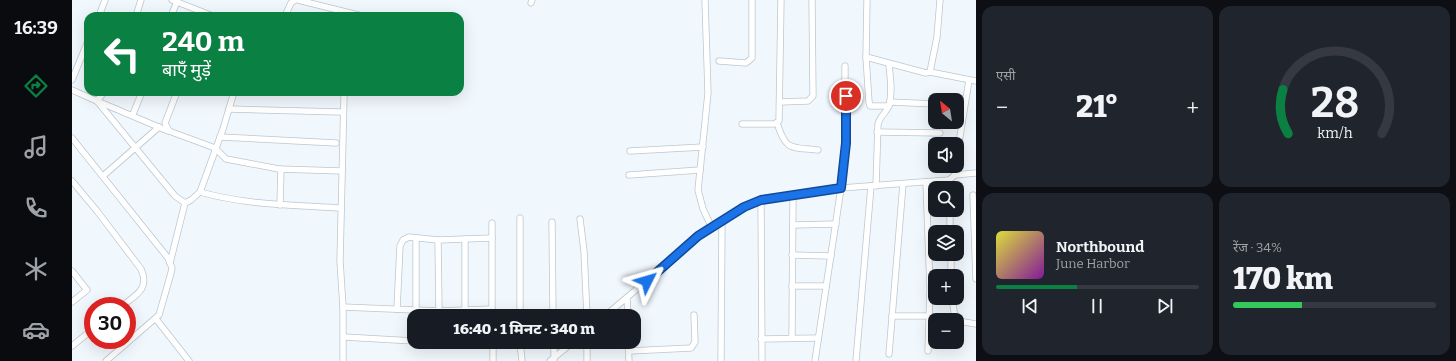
<!DOCTYPE html>
<html lang="hi">
<head>
<meta charset="utf-8">
<style>
  :root { --surface:#171b24; --page:#20242c; --text:#f1f3f6; --muted:#9ea1a6; --line:#363941; --accent:#0b8043 }
  body { margin:0; font-family:Bitter,"Noto Sans Devanagari",serif; background:var(--page); color:var(--text); height:100vh; display:flex; flex-direction:column; font-size:15px; white-space:nowrap }
  * { box-sizing:border-box; margin:0 }
  p { font-size:13px; color:var(--muted) }
  .icon { flex:none; width:22px; height:22px; fill:none; stroke:currentColor; stroke-width:2; stroke-linecap:round; stroke-linejoin:round }
  .map { position:relative; flex:1; overflow:hidden }
  .details { display:flex; flex-direction:column; gap:6px; padding:6px; background:#0d0f14; width:480px }
  .details>* { flex:none }
  .hud { position:absolute; left:12px; top:12px; width:380px; height:84px; border-radius:12px; box-shadow:0 4px 16px #0002; background:#0b8043; color:#fff; overflow:hidden }
  .needle { width:26px; rotate:330deg }
  .tools { position:absolute; left:856px; top:93px; display:grid; gap:8px }
  .tools a { display:grid; place-items:center; width:36px; height:36px; border-radius:8px; background:var(--surface); box-shadow:0 4px 16px #0002; font-size:20px }
  .speed { position:absolute; left:12px; top:297px; display:flex; gap:8px; font-size:20px; font-weight:700; text-align:center }
  .speed>* { display:grid; place-content:center; width:52px; height:52px; border-radius:50%; background:var(--surface); box-shadow:0 4px 16px #0002; line-height:1 }
  .speed .limit { border:6px solid #d22; background:#fff; color:#111 }
  .pin { position:absolute; display:grid; place-items:center; width:34px; height:34px; color:#fff; margin:-17px; border:2px solid #fff; border-radius:50%; box-shadow:0 1px 4px #0007 }
  .me { position:absolute; width:44px; margin:-22px; rotate:50deg; stroke-linejoin:round; filter:drop-shadow(0 0 3px #0008) }
  .turn { display:flex; align-items:center; gap:14px; height:84px; padding:0 12px; font-size:18px }
  .turn .icon { width:52px; height:52px; stroke-width:2.5 }
  .turn b { display:block; font-size:28px; line-height:34px }
  .big { font-size:30px; font-weight:800; line-height:1.1 }
  .details .card { flex:1; display:flex; flex-direction:column; justify-content:center; gap:6px; min-width:0; padding:0 14px; border-radius:12px; background:var(--page) }
  .details .dial { align-items:center; gap:0 }
  .dial svg { height:104px; overflow:visible; fill:none; stroke:var(--line); stroke-width:7; stroke-linecap:round; text-anchor:middle }
  .dial text { fill:var(--text); stroke:none }
  .song { display:flex; align-items:center; gap:12px }
  .cover { width:48px; height:48px; border-radius:6px; background:linear-gradient(135deg,hsl(60 70% 55%),hsl(290 70% 35%)) }
  .played { height:4px; border-radius:2px; background:linear-gradient(90deg,var(--accent) 40%,var(--line) 40%) }
  .keys { display:flex; justify-content:space-around; direction:ltr }
  .heat { display:flex; justify-content:space-between; align-items:center; font-size:22px; direction:ltr }
  .charge { height:6px; border-radius:3px; background:linear-gradient(90deg,#34c759 34%,var(--line) 0) }
  .details .tiles { flex:1; display:grid; gap:6px; grid-template-columns:repeat(2,1fr) }
  .trip { position:absolute; left:335px; top:309px; width:234px; height:40px; border-radius:12px; background:var(--surface); box-shadow:0 4px 16px #0002; font-weight:800; line-height:40px; text-align:center }
  main { display:flex; flex:1; min-height:0 }
  .tab-bar { display:flex; flex-direction:column; width:72px; justify-content:space-around; align-items:center; background:#090b0e; color:var(--muted) }
  .tab-bar .icon { width:28px; height:28px }
  .tab-bar .selected { color:var(--accent) }
  .tab-bar b { font-size:18px; color:var(--text) }
  .map>svg:first-child { display:block }
  .lines { fill:none; stroke-linecap:round; stroke-linejoin:round }
  .minor-casing { stroke:#bcc7d0; stroke-width:7 }
  .minor { stroke:#fff; stroke-width:5.5 }
  .route-casing { stroke:#114b97; stroke-width:10 }
  .route { stroke:#1a73e8; stroke-width:7 }
</style>
</head>
<body>
<main>
<nav class="tab-bar">
<b>16:39</b>
<svg class="icon selected" aria-label="directions" viewBox="0 0 24 24"><path d="M12 3l9 9-9 9-9-9zM9 14v-3h6M13 9l2 2-2 2"/></svg>
<svg class="icon" aria-label="music" viewBox="0 0 24 24"><path d="M9 18V5l10-2v13"/><circle cx="6" cy="18" r="3"/><circle cx="16" cy="16" r="3"/></svg>
<svg class="icon" aria-label="phone" viewBox="0 0 24 24"><path d="M5 4h4l2 5-3 2q2 4 5 5l2-3 5 2v4C11 20 4 13 5 4z"/></svg>
<svg class="icon" aria-label="climate" viewBox="0 0 24 24"><path d="M12 3v18M4 7l16 10M4 17L20 7"/></svg>
<svg class="icon" aria-label="car" viewBox="0 0 24 24"><path d="M5 17H2v-5l4-1 3-4h7l3 4 3 1v5h-3M9 17h6M6 11h13"/><circle cx="7" cy="17" r="2"/><circle cx="17" cy="17" r="2"/></svg>
</nav>
<div class="map">
<svg width="904" height="361" viewBox="0 0 904 361">
  <rect width="100%" height="100%" fill="#f0f7fd"/>
  <g class="lines">
    <defs>
      <g id="minor">
        <polyline points="100,0 141,16"/>
        <polyline points="226,0 290,16"/>
        <polyline points="633,0 636,93 626,190 631,209 640,228"/>
        <polyline points="795,0 794,57 797,102 798,106 817,106"/>
        <polyline points="459,3 460,0"/>
        <polyline points="27,16 33,0"/>
        <polyline points="64,16 69,0"/>
        <polyline points="99,16 105,2"/>
        <polyline points="213,16 219,3 223,0"/>
        <polyline points="794,57 854,73 858,72 865,37 868,0"/>
        <polyline points="647,61 674,63 680,58 680,0"/>
        <polyline points="858,72 904,81"/>
        <polyline points="0,80 16,41"/>
        <polyline points="0,90 25,101 32,92"/>
        <polyline points="105,92 93,123 97,131 143,148 154,159 207,169 270,171"/>
        <polyline points="25,101 103,196 113,203 119,200 128,192 151,129 162,92"/>
        <polyline points="25,101 96,131"/>
        <polyline points="708,102 736,101 741,96 740,0"/>
        <polyline points="818,102 863,104"/>
        <polyline points="157,109 270,112"/>
        <polyline points="61,114 70,92"/>
        <path d="M705 123C714 151 718 147 746 150"/>
        <polyline points="670,124 702,124 707,121 709,0"/>
        <polyline points="805,132 868,133"/>
        <polyline points="148,137 264,143"/>
        <polyline points="0,138 96,258 100,268 99,273 87,315 34,361"/>
        <polyline points="558,151 631,147"/>
        <polyline points="885,155 897,80"/>
        <polyline points="557,175 628,170"/>
        <polyline points="883,175 884,166"/>
        <polyline points="31,176 87,127"/>
        <polyline points="877,180 877,188"/>
        <path d="M0 181 25 211 69 269C78 289 64 295 50 306"/>
        <polyline points="854,182 858,288 856,351"/>
        <path d="M804 186 806 124C808 116 815 112 817 105 821 92 818 77 817 64"/>
        <path d="M128 192C174 205 221 205 268 208"/>
        <polyline points="901,195 904,279"/>
        <polyline points="689,200 690,361"/>
        <polyline points="208,205 209,169"/>
        <polyline points="878,210 878,232"/>
        <polyline points="508,219 512,251 515,316"/>
        <polyline points="480,222 481,316"/>
        <polyline points="420,223 420,316"/>
        <polyline points="721,225 764,224"/>
        <polyline points="393,239 393,311"/>
        <polyline points="366,240 367,311"/>
        <polyline points="879,254 879,276"/>
        <polyline points="720,255 759,256"/>
        <polyline points="98,263 113,203"/>
        <polyline points="0,271 15,290 0,302"/>
        <polyline points="720,286 754,286"/>
        <polyline points="555,298 556,316"/>
        <polyline points="880,298 883,318 892,322 904,324"/>
        <polyline points="271,307 367,311 420,309"/>
        <polyline points="325,309 328,246 331,240 337,237 366,240 420,238"/>
        <polyline points="344,310 344,238"/>
        <polyline points="448,316 448,218"/>
        <polyline points="533,316 626,237 672,207 689,200 769,188 877,180 883,175 904,173"/>
        <polyline points="820,316 857,316"/>
        <polyline points="84,319 117,361"/>
        <polyline points="272,337 342,341"/>
        <polyline points="720,338 721,195"/>
        <polyline points="689,339 746,338"/>
        <polyline points="355,342 358,342"/>
        <polyline points="421,342 421,361"/>
        <polyline points="448,342 450,361"/>
        <polyline points="482,342 482,359"/>
        <polyline points="556,342 557,361"/>
        <polyline points="0,346 21,329"/>
        <polyline points="557,351 619,348 623,342 622,315"/>
        <polyline points="817,354 831,184"/>
        <polyline points="271,361 271,307 268,261 272,96"/>
        <polyline points="478,361 501,342"/>
        <polyline points="515,361 515,342"/>
        <polyline points="649,361 650,221"/>
        <polyline points="743,361 769,188 773,143 773,66"/>
        <polyline points="784,361 799,186"/>
      </g>
    </defs>
    <use href="#minor" class="minor-casing"/>
    <use href="#minor" class="minor"/>
  </g>
  <g class="lines">
    <defs>
      <polyline id="route" points="575,281 626,236 672,207 689,200 769,188 774,143 774,96"/>
    </defs>
    <use href="#route" class="route-casing"/>
    <use href="#route" class="route"/>
  </g>
</svg>
<div class="tools">
<a><svg class="needle" viewBox="-14 -14 28 28"><path d="M0-13l5 13h-10z" fill="#e53935"/><path d="M0 13l5-13h-10z" fill="#9ea1a6"/></svg></a>
<a><svg class="icon" aria-label="sound" viewBox="0 0 24 24"><path d="M4 9h4l5-4v14l-5-4H4zM17 9q2 3 0 6"/></svg></a>
<a><svg class="icon" aria-label="search" viewBox="0 0 24 24"><circle cx="10" cy="10" r="6"/><path d="M15 15l6 6"/></svg></a>
<a><svg class="icon" aria-label="layers" viewBox="0 0 24 24"><path d="M12 4l9 5-9 5-9-5zM3 14l9 5 9-5"/></svg></a>
<a>+</a>
<a>−</a>
</div>
<div class="speed"><div class="limit">30</div></div>
<div class="pin" style="left:774px;top:96px;background:#d93025"><svg class="icon" aria-label="arrive" viewBox="0 0 24 24"><path d="M6 21V4h12l-3 4 3 4H6"/></svg></div>
<svg class="me" style="left:575px;top:281px" viewBox="-20 -20 40 40"><path d="M0-17L14 15 0 8-14 15z" fill="#1a73e8" stroke="#fff" stroke-width="4"/></svg>
<div class="trip">16:40 · 1 मिनट · 340 m</div>
<div class="hud">
<div class="turn"><svg class="icon" aria-label="left" viewBox="0 0 24 24"><path d="M17 20v-9H6M10 6l-5 5 5 5"/></svg><div><b>240 m</b>बाएँ मुड़ें</div></div>
</div>
</div>
<section class="details">
<div class="tiles">
<div class="card"><p>एसी</p>
<div class="heat"><a>−</a><b class="big">21°</b><a>+</a></div>
</div>
<div class="card dial"><svg viewBox="0 0 100 80">
<path d="M14 69A42 42 0 1 1 86 69"/>
<path d="M14 69A42 42 0 0 1 10 35" stroke="#0b8043"/>
<text x="50" y="56" font-size="32" font-weight="700">28</text>
<text x="50" y="72" font-size="11">km/h</text>
</svg></div>
<div class="card">
<div class="song"><i class="cover"></i><div><b>Northbound</b><p>June Harbor</p></div></div>
<div class="played"></div>
<div class="keys"><svg class="icon" aria-label="previous" viewBox="0 0 24 24"><path d="M18 5L8 12l10 7zM5 5v14"/></svg><svg class="icon" aria-label="pause" viewBox="0 0 24 24"><path d="M8 5v14M16 5v14"/></svg><svg class="icon" aria-label="next" viewBox="0 0 24 24"><path d="M6 5l10 7-10 7zM19 5v14"/></svg></div>
</div>
<div class="card"><p>रेंज · 34%</p><b class="big">170 km</b><div class="charge"></div></div>
</div>
</section>
</main>
</body>
</html>
